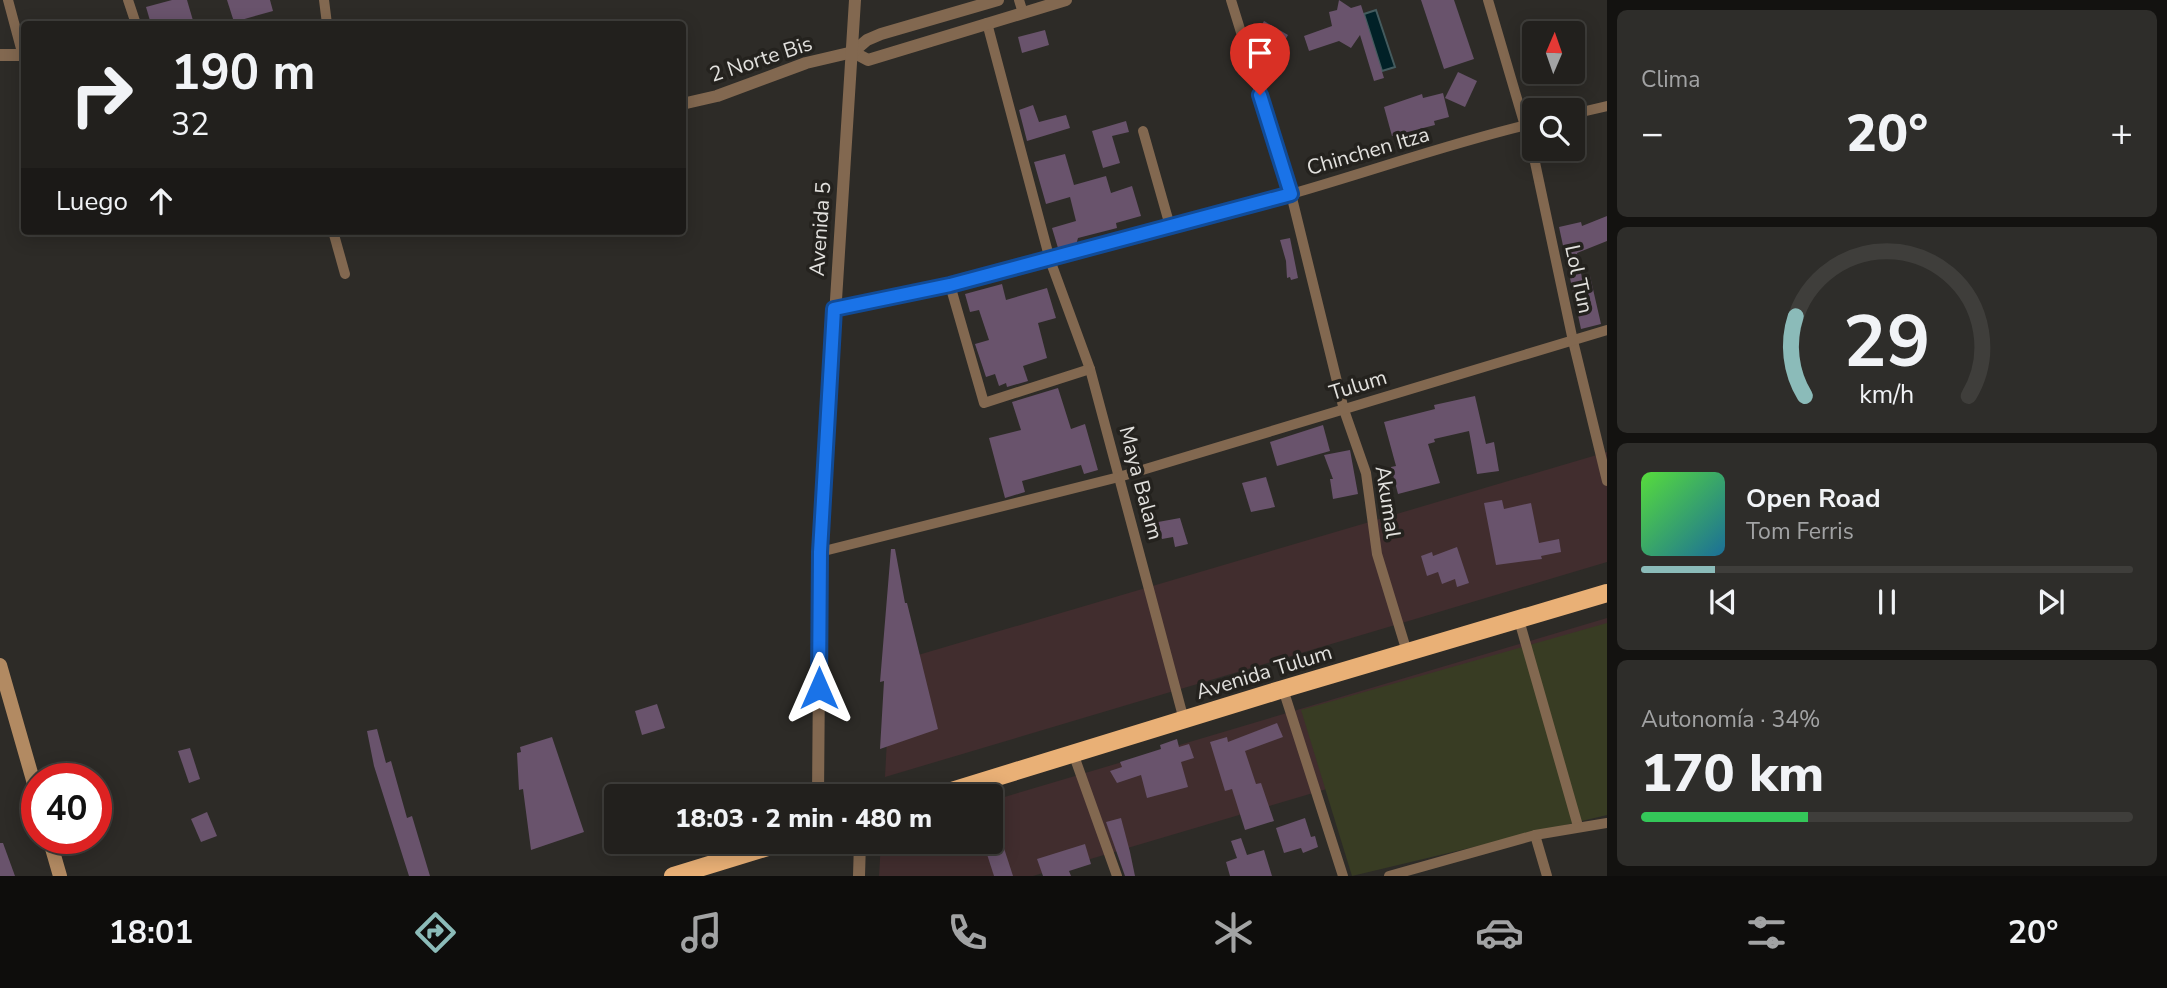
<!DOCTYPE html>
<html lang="es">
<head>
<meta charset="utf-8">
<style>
  :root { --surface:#22201d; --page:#2e2d2a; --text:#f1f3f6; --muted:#a2a3a4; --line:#3f3e3b; --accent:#8bbbb9 }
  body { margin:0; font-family:"Nunito Sans",sans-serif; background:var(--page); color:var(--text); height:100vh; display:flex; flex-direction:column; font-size:26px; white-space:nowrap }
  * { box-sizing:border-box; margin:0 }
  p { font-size:23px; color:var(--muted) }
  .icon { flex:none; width:38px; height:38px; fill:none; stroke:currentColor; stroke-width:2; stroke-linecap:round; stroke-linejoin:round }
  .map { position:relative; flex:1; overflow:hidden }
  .sheet { display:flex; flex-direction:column; gap:10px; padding:10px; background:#131210; width:560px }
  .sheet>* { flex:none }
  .banner { position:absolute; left:21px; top:21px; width:665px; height:214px; border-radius:7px; box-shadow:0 4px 18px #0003,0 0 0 2px var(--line); background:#22201d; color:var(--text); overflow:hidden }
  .needle { width:46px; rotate:2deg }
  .fabs { position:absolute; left:1522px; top:21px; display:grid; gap:14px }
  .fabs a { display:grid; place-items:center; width:63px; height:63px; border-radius:7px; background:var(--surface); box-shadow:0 4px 18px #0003,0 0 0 2px var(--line); font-size:35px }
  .speed { position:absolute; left:21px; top:763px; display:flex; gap:14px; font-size:35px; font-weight:700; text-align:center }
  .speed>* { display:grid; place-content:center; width:91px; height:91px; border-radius:50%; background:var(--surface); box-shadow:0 4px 18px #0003,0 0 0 2px var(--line); line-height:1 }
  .speed .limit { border:10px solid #d22; background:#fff; color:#111 }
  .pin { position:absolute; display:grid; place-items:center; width:60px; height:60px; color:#fff; margin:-72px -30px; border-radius:50% 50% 50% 0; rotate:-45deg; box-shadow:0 0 7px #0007 }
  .pin .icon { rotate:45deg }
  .me { position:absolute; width:77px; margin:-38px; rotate:0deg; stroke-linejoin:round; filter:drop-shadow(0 0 5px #0008) }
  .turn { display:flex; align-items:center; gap:24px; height:147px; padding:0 35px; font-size:32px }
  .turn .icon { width:91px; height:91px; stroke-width:2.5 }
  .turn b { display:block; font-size:49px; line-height:60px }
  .then { display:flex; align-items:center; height:66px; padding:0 35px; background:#0003; gap:14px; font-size:26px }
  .big { font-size:52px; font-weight:800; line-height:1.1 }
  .sheet .widget { flex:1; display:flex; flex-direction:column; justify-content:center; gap:10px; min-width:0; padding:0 24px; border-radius:10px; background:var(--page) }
  .sheet .dial { align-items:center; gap:0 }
  .dial svg { height:182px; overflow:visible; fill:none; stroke:var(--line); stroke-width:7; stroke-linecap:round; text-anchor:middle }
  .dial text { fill:var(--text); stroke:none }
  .song { display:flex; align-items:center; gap:21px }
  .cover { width:84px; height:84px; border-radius:10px; background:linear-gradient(135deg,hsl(110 70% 55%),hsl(200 70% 35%)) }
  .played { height:7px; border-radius:4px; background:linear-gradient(90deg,var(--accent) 15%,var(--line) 15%) }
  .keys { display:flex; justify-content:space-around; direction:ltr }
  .heat { display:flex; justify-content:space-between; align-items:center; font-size:38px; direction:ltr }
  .charge { height:10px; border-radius:5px; background:linear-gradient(90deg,#34c759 34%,var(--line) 0) }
  .trip { position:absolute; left:604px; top:784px; width:399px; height:70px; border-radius:7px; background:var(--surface); box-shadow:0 4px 18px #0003,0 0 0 2px var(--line); font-weight:800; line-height:70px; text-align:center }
  .menu { display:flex; height:112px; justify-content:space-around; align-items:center; background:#0e0d0c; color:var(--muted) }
  .menu .icon { width:49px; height:49px }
  .menu .current { color:var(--accent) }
  .menu b { font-size:32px; color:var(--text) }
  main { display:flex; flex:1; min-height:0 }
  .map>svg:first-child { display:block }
  .commercial { fill:#412d2e }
  .green { fill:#383c23 }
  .water { fill:#012127; stroke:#445b5e; stroke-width:2 }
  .building { fill:#69536c }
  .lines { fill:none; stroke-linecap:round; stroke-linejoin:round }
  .minor { stroke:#826850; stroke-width:10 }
  .tertiary { stroke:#826850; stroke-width:12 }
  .secondary { stroke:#b28a62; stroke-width:14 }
  .trunk { stroke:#e9b076; stroke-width:18 }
  .route-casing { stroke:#114b97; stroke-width:18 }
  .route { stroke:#1a73e8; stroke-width:12 }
  .labels { text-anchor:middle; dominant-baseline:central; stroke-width:7; stroke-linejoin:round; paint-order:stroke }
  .street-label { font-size:21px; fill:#e2e1de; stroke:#24221e }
</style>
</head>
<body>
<main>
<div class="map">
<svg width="1607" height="876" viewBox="0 0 1607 876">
  <rect width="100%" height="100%" fill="#2d2b27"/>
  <g class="commercial">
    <polygon points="1607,452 1607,562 885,777 891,663"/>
    <polygon points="1607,618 1607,706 1033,876 879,876 881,842 990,842 991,801"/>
  </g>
  <polygon class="green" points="1607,623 1607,815 1352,876 1301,710"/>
  <polygon class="water" points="1376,10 1395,67 1382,71 1364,14"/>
  <g class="building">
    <polygon points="172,0 187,0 194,24 151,24 146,7"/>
    <polygon points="227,0 270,0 273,11 234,22"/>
    <polygon points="1339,0 1351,8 1361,5 1384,78 1374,81 1360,35 1351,48 1339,41 1309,51 1304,36 1332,26 1329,12 1337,10"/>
    <polygon points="1421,0 1454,0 1474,59 1444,69"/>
    <polygon points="1264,21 1288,35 1280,49 1256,36"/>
    <polygon points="1045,30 1049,45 1022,53 1018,37"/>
    <polygon points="1458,72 1477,81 1465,107 1445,98"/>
    <polygon points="1443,93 1449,117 1434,121 1435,125 1392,136 1384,107 1422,94 1423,98"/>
    <polygon points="1033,105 1039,122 1066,115 1070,128 1027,141 1019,110"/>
    <polygon points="1126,121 1129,132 1112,136 1120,163 1103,168 1092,131"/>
    <polygon points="1065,154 1074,185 1106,176 1111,193 1132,186 1141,216 1116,223 1117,228 1078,238 1076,245 1058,248 1052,228 1076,221 1070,197 1046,204 1034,162"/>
    <polygon points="1607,216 1607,241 1577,253 1582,278 1590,276 1601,324 1581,329 1559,227 1581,222 1582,226"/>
    <polygon points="1290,238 1298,278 1291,280 1290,277 1287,278 1286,261 1280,240"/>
    <polygon points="1002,284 1006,300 1047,288 1056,318 1038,323 1047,358 1023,366 1028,381 1007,387 1006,383 999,386 995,374 986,377 975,344 989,340 979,310 970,312 965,294"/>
    <polygon points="1058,388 1071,429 1085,424 1098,470 1084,474 1081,465 1022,481 1025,492 1005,498 989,438 1021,430 1012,402"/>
    <polygon points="1475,396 1486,444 1494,442 1499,471 1477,474 1469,431 1434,439 1435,442 1428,444 1440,483 1398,494 1391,467 1396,466 1384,422 1435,409 1434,405"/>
    <polygon points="1323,425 1330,451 1277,466 1270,442"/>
    <polygon points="1350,450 1358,494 1333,499 1330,479 1333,479 1324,455"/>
    <polygon points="1266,477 1275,507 1251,512 1242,483"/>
    <polygon points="1502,500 1504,509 1531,503 1539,543 1559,539 1561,552 1541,556 1542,559 1496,565 1484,503"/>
    <polygon points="1180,518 1188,544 1175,547 1173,537 1162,539 1158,522"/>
    <polygon points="1457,547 1469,583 1457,587 1455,579 1442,584 1438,572 1427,576 1421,556 1432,552 1433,556"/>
    <polygon points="891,549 895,549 905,603 907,603 938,729 880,749 884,681 880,682"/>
    <polygon points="657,704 665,728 642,735 635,711"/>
    <polygon points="1277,723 1283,737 1245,751 1256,784 1261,783 1274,821 1245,830 1232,789 1225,791 1210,742 1227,737 1228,742"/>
    <polygon points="377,729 386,763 391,761 407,818 412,816 430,876 409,876 374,766 367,731"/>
    <polygon points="552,737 584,832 531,850 523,789 519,790 517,753 521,752 520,747"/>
    <polygon points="1177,739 1179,747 1189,744 1194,758 1181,762 1188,787 1147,798 1141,775 1117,783 1110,771 1122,767 1120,762 1161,749 1160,745"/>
    <polygon points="190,748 200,779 189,783 178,751"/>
    <polygon points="207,812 217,836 201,842 191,819"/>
    <polygon points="1121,818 1130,852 1135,876 1125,876 1106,822"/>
    <polygon points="1305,818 1311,837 1315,836 1318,847 1303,853 1301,848 1284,853 1276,828"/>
    <polygon points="1241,838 1247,855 1264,850 1272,876 1230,876 1226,862 1237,858 1231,841"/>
    <polygon points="1002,842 1013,876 994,876 985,848"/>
    <polygon points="0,843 3,843 15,876 0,876"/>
    <polygon points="1085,844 1091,864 1069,871 1071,876 1043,876 1037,859"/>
  </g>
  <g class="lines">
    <g class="minor">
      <polyline points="8,0 23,56"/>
      <polyline points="128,0 136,24"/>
      <polyline points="324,0 327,24"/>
      <polyline points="1019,0 1023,13"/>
      <polyline points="1231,0 1291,194 1344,410 1366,473 1377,554 1407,652"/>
      <polyline points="1488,0 1533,153 1573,341 1607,481"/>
      <polyline points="987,23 1050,260 1090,369 1184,720"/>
      <polyline points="1573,114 1607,106"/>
      <polyline points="1143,131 1170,226"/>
      <polyline points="333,231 345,274"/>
      <polyline points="950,285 984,403 1090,369"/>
      <path d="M834 309C988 278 1140 237 1291 194 1372 171 1453 142 1535 123"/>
      <polyline points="820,552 1119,477 1607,330"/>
      <polyline points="1519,620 1578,826"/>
      <polyline points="1283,689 1343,876"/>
      <polyline points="1073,753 1117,876"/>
      <polyline points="1535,835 1547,876"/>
      <polyline points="1389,876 1535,835 1607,823"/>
    </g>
    <g class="tertiary">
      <polyline points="853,52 868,60 1066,0"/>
      <polyline points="0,55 24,55"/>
      <polyline points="682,104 717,96 806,63 853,52 867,40 881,34 998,0"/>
      <polyline points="818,796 820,552 855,0"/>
      <polyline points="859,876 860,842"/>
    </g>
    <g class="secondary">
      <polyline points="0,665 37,794"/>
      <polyline points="49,838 60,876"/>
    </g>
    <g class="trunk">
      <polyline points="935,796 1283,689 1607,593"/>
      <polyline points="673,876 784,842"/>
    </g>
  </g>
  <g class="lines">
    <defs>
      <polyline id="route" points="819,688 820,552 834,309 950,285 1291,194 1260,95"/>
    </defs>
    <use href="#route" class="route-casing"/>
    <use href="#route" class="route"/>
  </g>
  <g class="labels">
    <g class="street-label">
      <text transform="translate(761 59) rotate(-18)">2 Norte Bis</text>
      <text transform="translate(1368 151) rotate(-16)">Chinchen Itza</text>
      <text transform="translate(820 229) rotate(-86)">Avenida 5</text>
      <text transform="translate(1579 279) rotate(78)">Lol Tun</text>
      <text transform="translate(1358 385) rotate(-17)">Tulum</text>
      <text transform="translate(1141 483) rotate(75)">Maya Balam</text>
      <text transform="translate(1388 502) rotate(81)">Akumal</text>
      <text transform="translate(1264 672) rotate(-17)">Avenida Tulum</text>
    </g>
  </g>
</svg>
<div class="fabs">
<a><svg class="needle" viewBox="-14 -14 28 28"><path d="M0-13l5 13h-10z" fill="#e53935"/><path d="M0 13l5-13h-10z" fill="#a2a3a4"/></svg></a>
<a><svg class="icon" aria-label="search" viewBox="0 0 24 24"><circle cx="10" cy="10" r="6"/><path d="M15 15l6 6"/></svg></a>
</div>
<div class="speed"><div class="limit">40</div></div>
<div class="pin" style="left:1260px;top:95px;background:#d93025"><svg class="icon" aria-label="arrive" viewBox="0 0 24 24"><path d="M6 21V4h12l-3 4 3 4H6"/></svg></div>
<svg class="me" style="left:819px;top:688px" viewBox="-20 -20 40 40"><path d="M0-17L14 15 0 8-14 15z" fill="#1a73e8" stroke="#fff" stroke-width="4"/></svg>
<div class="trip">18:03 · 2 min · 480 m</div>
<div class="banner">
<div class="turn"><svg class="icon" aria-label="right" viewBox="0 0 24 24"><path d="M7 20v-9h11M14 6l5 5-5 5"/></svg><div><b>190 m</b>32</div></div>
<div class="then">Luego<svg class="icon" aria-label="ahead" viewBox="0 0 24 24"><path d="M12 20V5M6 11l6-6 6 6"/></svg></div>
</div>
</div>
<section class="sheet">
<div class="widget"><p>Clima</p>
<div class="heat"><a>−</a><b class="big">20°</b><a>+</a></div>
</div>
<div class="widget dial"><svg viewBox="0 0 100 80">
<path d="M14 69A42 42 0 1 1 86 69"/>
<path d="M14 69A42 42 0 0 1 10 34" stroke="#8bbbb9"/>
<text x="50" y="56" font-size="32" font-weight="700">29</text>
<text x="50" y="72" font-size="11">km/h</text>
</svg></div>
<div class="widget">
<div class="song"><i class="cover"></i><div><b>Open Road</b><p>Tom Ferris</p></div></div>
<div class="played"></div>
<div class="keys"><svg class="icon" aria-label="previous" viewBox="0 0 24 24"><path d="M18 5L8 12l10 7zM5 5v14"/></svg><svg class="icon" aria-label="pause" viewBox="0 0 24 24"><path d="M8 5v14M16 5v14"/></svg><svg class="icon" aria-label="next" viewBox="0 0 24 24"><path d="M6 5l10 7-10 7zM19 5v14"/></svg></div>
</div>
<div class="widget"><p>Autonomía · 34%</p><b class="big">170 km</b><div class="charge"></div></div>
</section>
</main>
<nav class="menu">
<b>18:01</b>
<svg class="icon current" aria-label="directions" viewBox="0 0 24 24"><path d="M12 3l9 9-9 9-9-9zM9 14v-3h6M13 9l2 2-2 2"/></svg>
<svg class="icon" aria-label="music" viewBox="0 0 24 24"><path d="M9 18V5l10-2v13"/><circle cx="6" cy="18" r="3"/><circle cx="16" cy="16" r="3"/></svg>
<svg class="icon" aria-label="phone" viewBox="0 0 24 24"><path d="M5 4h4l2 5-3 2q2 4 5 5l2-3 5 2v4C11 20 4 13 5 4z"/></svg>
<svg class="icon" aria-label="climate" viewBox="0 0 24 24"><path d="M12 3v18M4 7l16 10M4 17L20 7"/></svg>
<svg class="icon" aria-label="car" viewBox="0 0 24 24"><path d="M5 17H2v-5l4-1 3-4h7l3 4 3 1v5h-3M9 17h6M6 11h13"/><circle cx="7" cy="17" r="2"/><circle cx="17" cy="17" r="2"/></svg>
<svg class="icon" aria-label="filters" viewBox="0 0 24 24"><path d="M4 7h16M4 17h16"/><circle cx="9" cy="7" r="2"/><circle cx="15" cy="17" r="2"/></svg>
<b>20°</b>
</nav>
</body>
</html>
